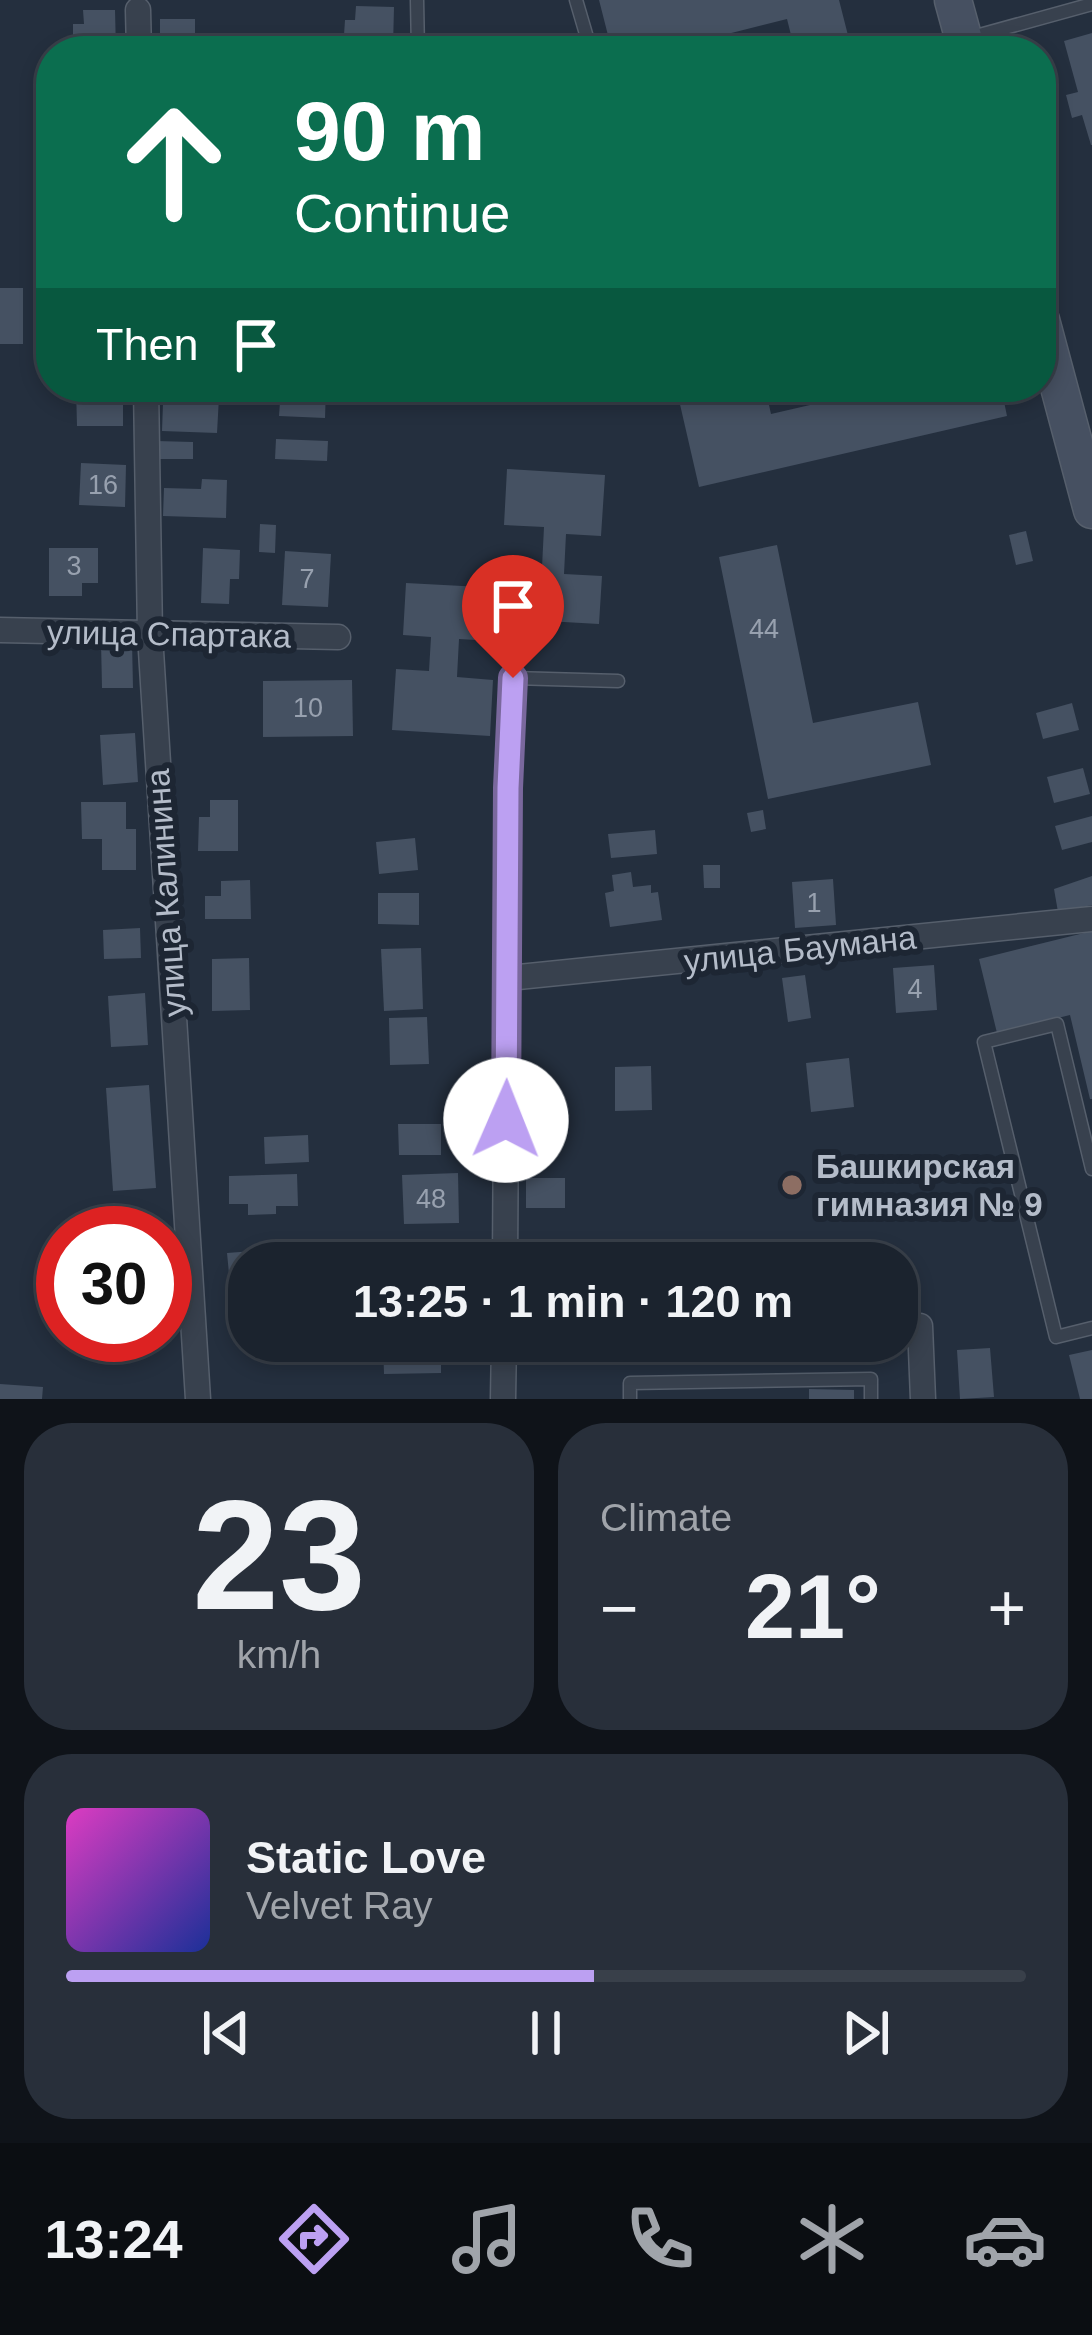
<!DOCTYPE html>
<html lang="en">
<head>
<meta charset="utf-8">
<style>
  :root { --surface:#1b232e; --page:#282f3a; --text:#f1f3f6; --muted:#a0a4aa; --line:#39404a; --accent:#bca0f2 }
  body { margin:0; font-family:Arial,sans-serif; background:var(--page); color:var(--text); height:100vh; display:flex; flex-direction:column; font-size:45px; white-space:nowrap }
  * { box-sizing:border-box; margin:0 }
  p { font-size:39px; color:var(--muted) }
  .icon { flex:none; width:66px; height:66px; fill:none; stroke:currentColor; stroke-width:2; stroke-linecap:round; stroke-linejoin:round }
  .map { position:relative; height:1399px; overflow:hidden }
  .details { display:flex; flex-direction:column; gap:24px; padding:24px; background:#0f1319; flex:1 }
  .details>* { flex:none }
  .guide { position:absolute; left:36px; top:36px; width:1020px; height:366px; border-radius:48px; box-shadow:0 6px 18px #0003,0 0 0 3px var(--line); background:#0b6e4f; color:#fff; overflow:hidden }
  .speed { position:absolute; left:36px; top:1206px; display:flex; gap:24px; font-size:60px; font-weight:700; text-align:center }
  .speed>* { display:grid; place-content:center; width:156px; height:156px; border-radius:50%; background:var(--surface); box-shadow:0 6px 18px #0003,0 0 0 3px var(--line); line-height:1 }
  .speed .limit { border:18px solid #d22; background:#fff; color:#111 }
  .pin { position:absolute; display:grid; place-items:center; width:102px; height:102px; color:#fff; margin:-123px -51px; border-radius:50% 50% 50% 0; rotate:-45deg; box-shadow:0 0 12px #0007 }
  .pin .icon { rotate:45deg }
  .me { position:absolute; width:132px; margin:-66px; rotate:1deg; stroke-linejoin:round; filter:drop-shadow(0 0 9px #0008) }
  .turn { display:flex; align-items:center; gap:42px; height:252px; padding:0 60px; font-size:54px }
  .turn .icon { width:156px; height:156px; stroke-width:2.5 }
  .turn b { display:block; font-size:84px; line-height:102px }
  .then { display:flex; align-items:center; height:114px; padding:0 60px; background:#0003; gap:24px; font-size:45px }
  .big { font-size:90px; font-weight:800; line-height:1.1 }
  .details .card { flex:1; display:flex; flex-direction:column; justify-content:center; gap:18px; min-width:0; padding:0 42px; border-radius:48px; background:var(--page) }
  .details .dial { align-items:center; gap:0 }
  .dial b { font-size:156px; line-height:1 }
  .song { display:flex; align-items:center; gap:36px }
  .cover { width:144px; height:144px; border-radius:18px; background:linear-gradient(135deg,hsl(310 70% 55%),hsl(230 70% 35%)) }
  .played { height:12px; border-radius:6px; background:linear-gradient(90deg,var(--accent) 55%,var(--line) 55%) }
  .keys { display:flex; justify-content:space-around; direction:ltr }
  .heat { display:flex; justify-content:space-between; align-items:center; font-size:66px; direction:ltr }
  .details .tiles { flex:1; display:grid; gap:24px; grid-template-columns:1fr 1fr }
  .card:last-child { grid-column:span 2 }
  .trip { position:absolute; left:228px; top:1242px; width:690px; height:120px; border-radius:48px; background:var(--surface); box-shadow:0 6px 18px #0003,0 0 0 3px var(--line); font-weight:800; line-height:120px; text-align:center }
  .dock { display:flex; height:192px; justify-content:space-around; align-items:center; background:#0b0e12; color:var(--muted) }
  .dock .icon { width:84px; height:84px }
  .dock .active { color:var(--accent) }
  .dock b { font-size:54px; color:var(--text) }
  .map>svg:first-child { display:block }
  .building { fill:#455162 }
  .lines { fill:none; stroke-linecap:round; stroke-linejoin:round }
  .lane-casing { stroke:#565f6c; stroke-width:15 }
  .street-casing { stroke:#565f6c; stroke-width:27 }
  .secondary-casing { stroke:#565f6c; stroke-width:39 }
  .lane { stroke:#38414e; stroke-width:12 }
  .street { stroke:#38414e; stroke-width:24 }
  .secondary { stroke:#465061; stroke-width:36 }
  .route-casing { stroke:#7a689d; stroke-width:30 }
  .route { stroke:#bca0f2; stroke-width:21 }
  .education-dot { fill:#8d6e63; stroke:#1d2633; stroke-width:4.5 }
  .labels { text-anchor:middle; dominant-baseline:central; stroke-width:12; stroke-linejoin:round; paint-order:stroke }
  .number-label { font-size:27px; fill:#98a1af }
  .street-label { font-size:33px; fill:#b4bcc9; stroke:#1d2633 }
  .poi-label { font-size:33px; font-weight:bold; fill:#b4bcc9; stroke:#1d2633; text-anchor:start }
</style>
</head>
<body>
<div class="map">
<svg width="1092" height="1399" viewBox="0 0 1092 1399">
  <rect width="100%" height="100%" fill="#242f3e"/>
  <g class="building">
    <polygon points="599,0 839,0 852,51 795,51 787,19 660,51 612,51"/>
    <polygon points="356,6 394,7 393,47 356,46 356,36 344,35 345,20 355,20"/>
    <polygon points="83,10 115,10 116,50 73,50 73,24 84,24"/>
    <rect x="160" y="19" width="35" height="32"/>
    <polygon points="1092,33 1092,145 1091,145 1082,115 1072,118 1066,95 1078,92 1064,41"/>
    <polygon points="508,44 556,46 556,51 508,51"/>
    <rect x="0" y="288" width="23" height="56"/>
    <polygon points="76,387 123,387 123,426 77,426"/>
    <polygon points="281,387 326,387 325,418 279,416"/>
    <polygon points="676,387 765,387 771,414 888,387 1001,387 1007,416 699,487"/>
    <polygon points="205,396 219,397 217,433 162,431 163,403 204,404"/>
    <polygon points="276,439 328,441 327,461 275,459"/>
    <polygon points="156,441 193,442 193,459 156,459"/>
    <polygon points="81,463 126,465 125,507 79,505"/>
    <polygon points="507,469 605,475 601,536 566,534 564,574 602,576 599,624 511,619 510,642 459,639 457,677 493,680 490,736 392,730 396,669 429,671 431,637 403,635 406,583 500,588 502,565 542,567 544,527 504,525"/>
    <polygon points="202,479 227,480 226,518 163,516 164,488 201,489"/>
    <polygon points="260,524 276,525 275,553 259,552"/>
    <polygon points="1026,531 1033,561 1016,565 1009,535"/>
    <polygon points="777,545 813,723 918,702 931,765 768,799 719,557"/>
    <polygon points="49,548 98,548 98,583 82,583 82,596 49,596"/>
    <polygon points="203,548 240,550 239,579 230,579 229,604 201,603"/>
    <polygon points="285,551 331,554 328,607 282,605"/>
    <polygon points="101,641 132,641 133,688 102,688"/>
    <polygon points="352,680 353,736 263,737 263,681"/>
    <polygon points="1072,703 1079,730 1043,739 1036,713"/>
    <polygon points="135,733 138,782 103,785 100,735"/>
    <polygon points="1083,768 1090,794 1054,803 1047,777"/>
    <polygon points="210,800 238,800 238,851 198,851 199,817 210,817"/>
    <polygon points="81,802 126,802 126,829 136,829 136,870 102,870 102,839 82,839"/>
    <polygon points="763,810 766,829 751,832 747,813"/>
    <polygon points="1092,816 1092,842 1062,850 1055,826"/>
    <polygon points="655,830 657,854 611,858 608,834"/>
    <polygon points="415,838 418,870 379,874 376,842"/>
    <polygon points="703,865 720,865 720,888 704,888"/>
    <polygon points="631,872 633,887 651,885 651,893 658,892 662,920 610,927 605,893 614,891 612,875"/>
    <polygon points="1092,876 1092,905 1058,912 1054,889"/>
    <polygon points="833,879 836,925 795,928 792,882"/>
    <polygon points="250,880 251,919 205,919 205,896 221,896 221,881"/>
    <polygon points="378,893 419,893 419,925 378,924"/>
    <polygon points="140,928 141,958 104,959 103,930"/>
    <polygon points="1092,931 1092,1099 1090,1099 1070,1015 997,1033 979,959"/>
    <polygon points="421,948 423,1009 384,1011 381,949"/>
    <polygon points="249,958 250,1010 212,1011 212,959"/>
    <polygon points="934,965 937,1010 896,1013 893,968"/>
    <polygon points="805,975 811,1018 788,1022 782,978"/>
    <polygon points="145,993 148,1045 111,1047 108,996"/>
    <polygon points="427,1017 429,1064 390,1065 389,1018"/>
    <polygon points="849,1058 854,1107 811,1112 806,1063"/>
    <polygon points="651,1066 652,1110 615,1111 615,1067"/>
    <polygon points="149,1085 156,1188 113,1191 106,1088"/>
    <polygon points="398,1124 441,1124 441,1155 399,1155"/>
    <polygon points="308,1135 309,1162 265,1164 264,1137"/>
    <polygon points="458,1173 459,1223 404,1224 402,1175"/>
    <polygon points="297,1174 298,1206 276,1206 276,1214 248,1215 248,1204 229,1204 229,1176"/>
    <rect x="526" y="1178" width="39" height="30"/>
    <polygon points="266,1250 267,1263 249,1263 249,1282 230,1284 227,1253"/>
    <polygon points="383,1341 441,1341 441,1373 384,1374"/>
    <polygon points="990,1348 994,1397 960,1399 957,1350"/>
    <polygon points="1092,1350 1092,1399 1080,1399 1069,1355"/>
    <polygon points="0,1384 43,1387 42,1399 0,1399"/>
    <polygon points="809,1389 854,1390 854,1399 809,1399"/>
  </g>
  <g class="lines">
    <defs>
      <g id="lane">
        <polyline points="417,0 418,51"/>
        <polyline points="576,0 591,51"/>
        <polyline points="965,39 1092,4"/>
        <polyline points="508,788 513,678 618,681"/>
        <polyline points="1092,1169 1057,1024 984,1042 1056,1337 1092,1328"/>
        <polyline points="630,1399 630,1383 871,1379 871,1399"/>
      </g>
      <g id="street">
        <polyline points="138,10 139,51"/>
        <polyline points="146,387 150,635 198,1399"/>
        <polyline points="0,630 338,637"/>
        <polyline points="508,978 1092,919"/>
        <polyline points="505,1263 508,788"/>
        <polyline points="920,1326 923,1399"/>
        <polyline points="503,1399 504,1341"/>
      </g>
      <g id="secondary">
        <polyline points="953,0 967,51"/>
        <polyline points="1041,320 1092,510"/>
      </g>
    </defs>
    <use href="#lane" class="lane-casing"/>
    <use href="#street" class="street-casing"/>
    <use href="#secondary" class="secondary-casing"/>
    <use href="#lane" class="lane"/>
    <use href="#street" class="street"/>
    <use href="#secondary" class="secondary"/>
  </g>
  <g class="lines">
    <defs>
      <polyline id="route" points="506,1120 508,788 513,678"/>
    </defs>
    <use href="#route" class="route-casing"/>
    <use href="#route" class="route"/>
  </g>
  <circle class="education-dot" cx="792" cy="1185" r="12"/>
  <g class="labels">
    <g class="number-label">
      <text x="103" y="485">16</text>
      <text x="74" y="566">3</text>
      <text x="307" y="579">7</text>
      <text x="764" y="629">44</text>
      <text x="308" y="708">10</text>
      <text x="814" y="903">1</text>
      <text x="915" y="989">4</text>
      <text x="431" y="1199">48</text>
    </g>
    <g class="street-label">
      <text transform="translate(169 634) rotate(1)">улица Спартака</text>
      <text transform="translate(166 893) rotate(-94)">улица Калинина</text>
      <text transform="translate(800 949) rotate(-6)">улица Баумана</text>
    </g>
    <g class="poi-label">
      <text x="816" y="1166">Башкирская<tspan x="816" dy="38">гимназия № 9</tspan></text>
    </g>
  </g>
</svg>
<div class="speed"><div class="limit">30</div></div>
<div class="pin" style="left:513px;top:678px;background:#d93025"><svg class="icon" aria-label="arrive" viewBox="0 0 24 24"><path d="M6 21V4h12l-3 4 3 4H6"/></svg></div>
<svg class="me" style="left:506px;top:1120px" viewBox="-20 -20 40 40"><circle r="19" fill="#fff"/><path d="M0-13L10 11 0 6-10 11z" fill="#bca0f2"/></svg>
<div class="trip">13:25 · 1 min · 120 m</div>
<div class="guide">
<div class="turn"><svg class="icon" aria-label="ahead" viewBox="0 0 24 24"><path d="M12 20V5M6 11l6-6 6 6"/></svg><div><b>90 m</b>Continue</div></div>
<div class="then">Then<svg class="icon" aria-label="arrive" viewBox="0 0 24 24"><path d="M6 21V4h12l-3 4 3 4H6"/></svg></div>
</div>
</div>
<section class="details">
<div class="tiles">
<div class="card dial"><b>23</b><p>km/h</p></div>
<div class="card"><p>Climate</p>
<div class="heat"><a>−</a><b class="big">21°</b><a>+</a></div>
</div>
<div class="card">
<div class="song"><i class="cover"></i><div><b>Static Love</b><p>Velvet Ray</p></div></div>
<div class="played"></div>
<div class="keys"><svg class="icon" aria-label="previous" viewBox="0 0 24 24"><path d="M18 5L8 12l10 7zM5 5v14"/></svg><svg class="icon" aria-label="pause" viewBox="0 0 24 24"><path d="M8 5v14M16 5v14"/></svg><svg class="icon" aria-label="next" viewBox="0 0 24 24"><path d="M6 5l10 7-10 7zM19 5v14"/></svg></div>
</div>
</div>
</section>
<nav class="dock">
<b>13:24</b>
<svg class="icon active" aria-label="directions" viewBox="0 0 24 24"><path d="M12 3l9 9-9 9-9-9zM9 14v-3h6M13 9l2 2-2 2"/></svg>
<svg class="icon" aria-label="music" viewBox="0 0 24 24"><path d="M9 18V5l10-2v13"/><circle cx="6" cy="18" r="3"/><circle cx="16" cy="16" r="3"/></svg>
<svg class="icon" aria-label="phone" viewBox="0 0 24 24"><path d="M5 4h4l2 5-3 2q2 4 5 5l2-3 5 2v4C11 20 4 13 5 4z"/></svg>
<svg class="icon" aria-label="climate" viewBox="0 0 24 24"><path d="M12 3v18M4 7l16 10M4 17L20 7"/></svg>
<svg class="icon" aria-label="car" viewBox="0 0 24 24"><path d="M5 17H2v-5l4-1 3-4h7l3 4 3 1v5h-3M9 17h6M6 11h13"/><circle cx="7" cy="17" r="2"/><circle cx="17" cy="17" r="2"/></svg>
</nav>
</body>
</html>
